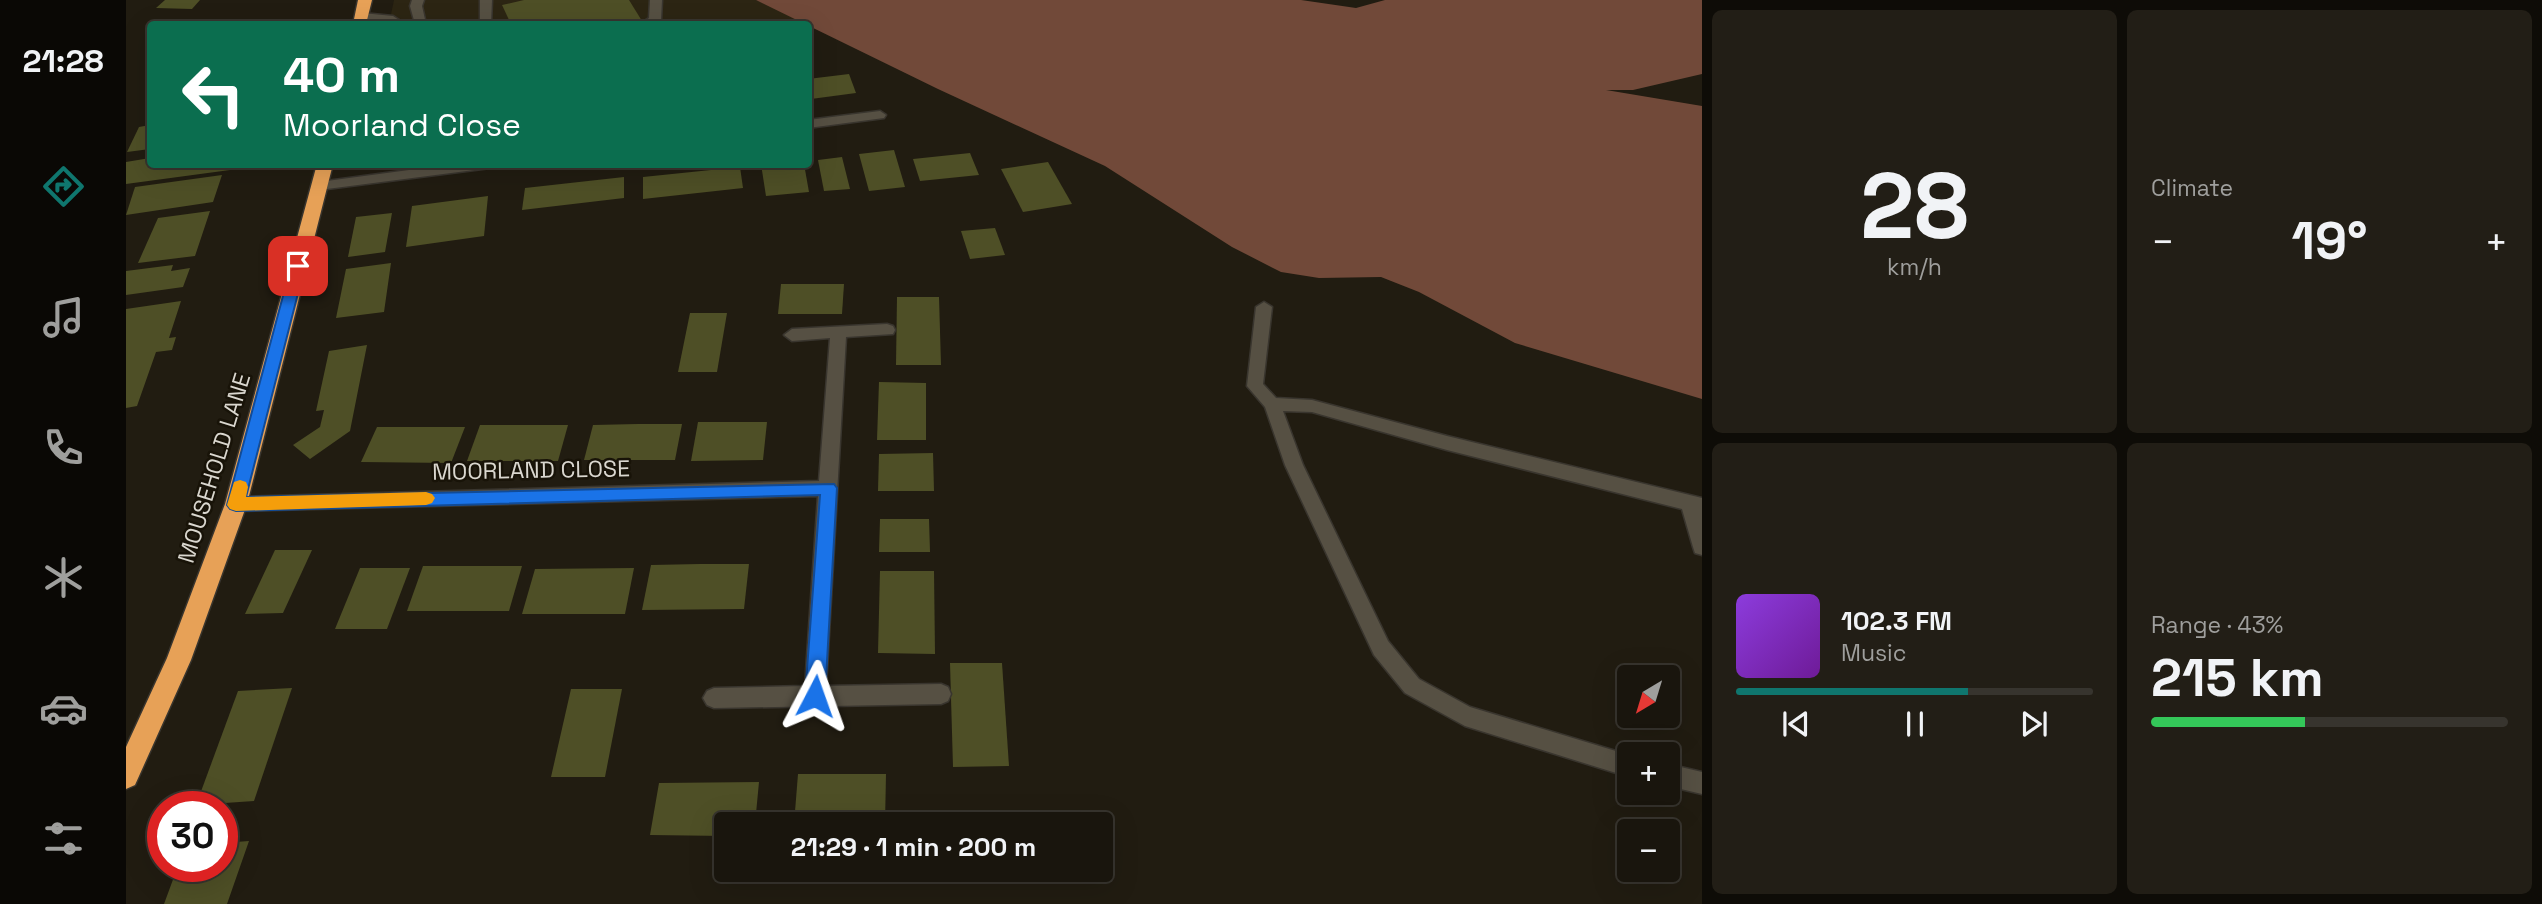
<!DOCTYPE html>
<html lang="en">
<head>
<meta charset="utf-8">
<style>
  :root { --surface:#19150d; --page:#221e16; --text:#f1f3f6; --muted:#9f9f9d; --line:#37342e; --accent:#0f766e }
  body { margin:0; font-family:"Space Grotesk",sans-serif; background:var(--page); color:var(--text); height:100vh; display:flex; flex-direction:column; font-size:26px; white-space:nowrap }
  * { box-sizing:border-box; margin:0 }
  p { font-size:23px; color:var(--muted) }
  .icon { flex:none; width:38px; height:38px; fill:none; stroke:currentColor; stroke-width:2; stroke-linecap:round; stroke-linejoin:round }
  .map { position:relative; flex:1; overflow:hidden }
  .sheet { display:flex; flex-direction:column; gap:10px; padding:10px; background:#0e0c07; width:840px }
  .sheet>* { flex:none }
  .hud { position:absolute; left:21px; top:21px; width:665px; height:147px; border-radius:7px; box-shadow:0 7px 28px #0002,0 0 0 2px var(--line); background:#0b6e4f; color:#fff; overflow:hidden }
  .needle { width:46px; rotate:218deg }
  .fabs { position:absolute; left:1491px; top:665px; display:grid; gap:14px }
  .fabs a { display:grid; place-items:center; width:63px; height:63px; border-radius:7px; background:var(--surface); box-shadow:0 7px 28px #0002,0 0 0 2px var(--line); font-size:35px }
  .speed { position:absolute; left:21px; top:791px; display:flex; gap:14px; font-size:35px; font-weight:700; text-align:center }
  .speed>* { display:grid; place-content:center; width:91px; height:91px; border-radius:50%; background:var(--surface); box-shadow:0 7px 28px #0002,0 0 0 2px var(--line); line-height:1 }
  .speed .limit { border:10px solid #d22; background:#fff; color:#111 }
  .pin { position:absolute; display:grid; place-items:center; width:60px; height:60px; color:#fff; margin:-30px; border-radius:14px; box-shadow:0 4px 10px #0006 }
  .me { position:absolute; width:77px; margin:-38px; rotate:4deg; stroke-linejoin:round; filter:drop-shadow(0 0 5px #0008) }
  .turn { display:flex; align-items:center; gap:24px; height:147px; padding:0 21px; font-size:32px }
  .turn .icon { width:91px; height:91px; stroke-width:2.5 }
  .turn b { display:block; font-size:49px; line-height:60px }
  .big { font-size:52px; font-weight:800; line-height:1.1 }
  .sheet .widget { flex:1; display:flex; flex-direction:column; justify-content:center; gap:10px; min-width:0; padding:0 24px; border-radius:10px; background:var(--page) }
  .sheet .dial { align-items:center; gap:0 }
  .dial b { font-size:91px; line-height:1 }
  .song { display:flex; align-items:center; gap:21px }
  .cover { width:84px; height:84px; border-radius:10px; background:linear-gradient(135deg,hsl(270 70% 55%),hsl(280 70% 35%)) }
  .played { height:7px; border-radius:4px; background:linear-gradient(90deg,var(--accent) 65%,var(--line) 65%) }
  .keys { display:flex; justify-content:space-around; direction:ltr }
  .heat { display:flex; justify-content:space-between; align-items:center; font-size:38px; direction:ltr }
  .charge { height:10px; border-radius:5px; background:linear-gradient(90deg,#34c759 43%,var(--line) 0) }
  .sheet .tiles { flex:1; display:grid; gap:10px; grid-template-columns:repeat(2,1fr) }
  .trip { position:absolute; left:588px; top:812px; width:399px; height:70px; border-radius:7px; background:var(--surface); box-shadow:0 7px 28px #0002,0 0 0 2px var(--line); font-weight:800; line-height:70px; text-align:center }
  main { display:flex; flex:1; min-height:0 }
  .tabs { display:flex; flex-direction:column; width:126px; justify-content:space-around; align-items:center; background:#0a0805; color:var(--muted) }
  .tabs .icon { width:49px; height:49px }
  .tabs .on { color:var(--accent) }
  .tabs b { font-size:32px; color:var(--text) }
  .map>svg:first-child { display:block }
  .built { fill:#2c2513 }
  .forest { fill:#714939 }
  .building { fill:#4e4f26 }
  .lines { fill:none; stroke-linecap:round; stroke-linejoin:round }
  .minor-casing { stroke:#39352e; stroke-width:3 }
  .highway-casing { stroke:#39352e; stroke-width:3 }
  .minor { fill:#565043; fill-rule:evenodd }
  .highway { fill:#e7a157; fill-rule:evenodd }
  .route { fill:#1a73e8; stroke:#114b97; stroke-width:2 }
  .slow { fill:#f59e0b }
  .labels { text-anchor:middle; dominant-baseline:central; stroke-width:5; stroke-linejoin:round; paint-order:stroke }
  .street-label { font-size:23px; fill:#dad7cf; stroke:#181308 }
</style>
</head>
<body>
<main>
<nav class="tabs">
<b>21:28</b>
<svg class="icon on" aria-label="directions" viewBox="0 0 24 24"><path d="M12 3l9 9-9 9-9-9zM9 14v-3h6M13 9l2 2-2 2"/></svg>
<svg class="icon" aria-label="music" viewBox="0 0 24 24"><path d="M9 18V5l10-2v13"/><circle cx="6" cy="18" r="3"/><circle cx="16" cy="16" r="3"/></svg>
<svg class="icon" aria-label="phone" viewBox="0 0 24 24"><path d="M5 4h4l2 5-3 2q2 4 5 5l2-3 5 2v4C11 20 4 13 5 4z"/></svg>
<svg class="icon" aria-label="climate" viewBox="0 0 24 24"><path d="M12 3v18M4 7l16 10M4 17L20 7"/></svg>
<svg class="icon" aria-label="car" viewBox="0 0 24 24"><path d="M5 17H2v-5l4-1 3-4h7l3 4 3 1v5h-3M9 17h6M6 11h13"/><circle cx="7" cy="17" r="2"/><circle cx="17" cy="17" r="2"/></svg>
<svg class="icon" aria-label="filters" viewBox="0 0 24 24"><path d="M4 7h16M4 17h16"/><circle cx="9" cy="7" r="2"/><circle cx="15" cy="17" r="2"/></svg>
</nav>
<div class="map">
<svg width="1576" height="904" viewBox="0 0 1576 904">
  <rect width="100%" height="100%" fill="#211c11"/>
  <polygon class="built" points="268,0 630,0 681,24 263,24"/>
  <polygon class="forest" points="630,0 1175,0 1230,8 1259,0 1576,0 1576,74 1507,90 1480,90 1576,106 1576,399 1389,343 1293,292 1255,277 1193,278 1155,272 1106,247 979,166 812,89"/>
  <g class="building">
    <polygon points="39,0 74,0 66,9 30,8"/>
    <polygon points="398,0 503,0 516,21 500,24 385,24 376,5"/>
    <polygon points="723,74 730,93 685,99 682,79"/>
    <polygon points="24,125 24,149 1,152 13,127"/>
    <polygon points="768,150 779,187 743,191 733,154"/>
    <polygon points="844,153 853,175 794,181 787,159"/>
    <polygon points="716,157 724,189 698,191 692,160"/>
    <polygon points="24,158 24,164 105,164 104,170 0,184 0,162"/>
    <polygon points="922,162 946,204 897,212 875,169"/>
    <polygon points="635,164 678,164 683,192 640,196"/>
    <polygon points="614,167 617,188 517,199 517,177"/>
    <polygon points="96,175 87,202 0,215 9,187"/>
    <polygon points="498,177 498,198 396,210 399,188"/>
    <polygon points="362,196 358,236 280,247 286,206"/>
    <polygon points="84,211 69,256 12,263 32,218"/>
    <polygon points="266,213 259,252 222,257 230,217"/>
    <polygon points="869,228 879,255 844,259 835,231"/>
    <polygon points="265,263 258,312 210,318 220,269"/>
    <polygon points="47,265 45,271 64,268 57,287 0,295 0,271"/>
    <polygon points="655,284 718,284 716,314 652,314"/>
    <polygon points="771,297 813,297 815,365 770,365"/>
    <polygon points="55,301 43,338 50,337 46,350 30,352 11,406 0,408 0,309"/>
    <polygon points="564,313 601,313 591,372 552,372"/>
    <polygon points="241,345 224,431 184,459 167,445 194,427 198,410 190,411 203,351"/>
    <polygon points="753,382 800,383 800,440 751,440"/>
    <polygon points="572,422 641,422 637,460 565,461"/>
    <polygon points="512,424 556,424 549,460 458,460 467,425"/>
    <polygon points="354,425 442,425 432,461 341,461"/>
    <polygon points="251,427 339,427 325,463 235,462"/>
    <polygon points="807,453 808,491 752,491 753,454"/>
    <polygon points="754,519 803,519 804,552 753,552"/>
    <polygon points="149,550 186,550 157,613 119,614"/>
    <polygon points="574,564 623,564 618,609 516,610 525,565"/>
    <polygon points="297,566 396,566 383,611 281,611"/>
    <polygon points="234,568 284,568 261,629 209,629"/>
    <polygon points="508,568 499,614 396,614 409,569"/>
    <polygon points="754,571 808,571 809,654 752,653"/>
    <polygon points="824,663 876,663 883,766 827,767"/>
    <polygon points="166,688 128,801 70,805 112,691"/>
    <polygon points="445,689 496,689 479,777 425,777"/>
    <polygon points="672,774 760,774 759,824 668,824"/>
    <polygon points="633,782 629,824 600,824 600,836 524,835 533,783"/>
    <polygon points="123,841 101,904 38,904 52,866 96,866 96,843"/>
  </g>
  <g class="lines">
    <defs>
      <g id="minor">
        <polygon points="286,0 298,0 296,6 300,24 289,24 284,6"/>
        <polygon points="354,0 366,0 365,24 354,24"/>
        <polygon points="524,0 536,0 535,20 528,24 514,24 523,18"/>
        <polygon points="236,13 267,16 279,24 232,18 230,16"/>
        <polygon points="754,111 760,115 758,118 682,128 682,120"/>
        <polygon points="328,164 370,164 364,168 193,190 186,186 193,182"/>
        <polygon points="1138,302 1146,307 1137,384 1150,398 1186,400 1321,436 1576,498 1576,555 1569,553 1567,547 1556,509 1321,450 1186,412 1157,411 1177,465 1262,641 1293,679 1344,707 1503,755 1503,777 1339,726 1279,693 1248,655 1159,465 1139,407 1121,386 1130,307"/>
        <polygon points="761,324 767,326 769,330 767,334 720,337 700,686 815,684 822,687 825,694 822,701 815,704 588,708 581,705 577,698 581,691 588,688 679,686 692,496 110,511 104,509 101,504 104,499 110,497 693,481 704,338 666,341 658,335 666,329"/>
        <polygon points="1542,764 1576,772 1576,794 1542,786"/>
      </g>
      <g id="highway">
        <polygon points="232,0 246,0 240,24 227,24"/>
        <polygon points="191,164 207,164 121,504 65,660 9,785 0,789 0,747 41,658 99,504"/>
      </g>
    </defs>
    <use href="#minor" class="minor-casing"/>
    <use href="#highway" class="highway-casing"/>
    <use href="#minor" class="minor"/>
    <use href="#highway" class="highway"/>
  </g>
  <polygon class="route" points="172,261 179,266 120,497 708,484 711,488 699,696 696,702 689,705 682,702 679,696 694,495 110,511 104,509 101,505 165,266"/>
  <polygon class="slow" points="114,480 120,482 122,487 120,497 300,492 306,494 309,498 306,503 300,505 110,511 104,509 101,505 108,482"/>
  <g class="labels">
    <g class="street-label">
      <text transform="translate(88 468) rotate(-73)">MOUSEHOLD LANE</text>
      <text transform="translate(405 470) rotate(-1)">MOORLAND CLOSE</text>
    </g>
  </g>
</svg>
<div class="fabs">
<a><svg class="needle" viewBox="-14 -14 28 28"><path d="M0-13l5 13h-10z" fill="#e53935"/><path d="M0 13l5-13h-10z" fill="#9f9f9d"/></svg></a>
<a>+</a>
<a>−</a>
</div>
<div class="speed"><div class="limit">30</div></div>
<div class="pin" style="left:172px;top:266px;background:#d93025"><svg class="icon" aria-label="arrive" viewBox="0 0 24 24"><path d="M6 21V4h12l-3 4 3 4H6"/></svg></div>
<svg class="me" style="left:689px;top:696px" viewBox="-20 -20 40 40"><path d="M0-17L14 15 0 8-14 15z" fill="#1a73e8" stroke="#fff" stroke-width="4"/></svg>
<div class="trip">21:29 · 1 min · 200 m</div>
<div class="hud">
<div class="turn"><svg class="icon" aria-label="left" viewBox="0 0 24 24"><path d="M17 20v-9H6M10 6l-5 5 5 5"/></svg><div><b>40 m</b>Moorland Close</div></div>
</div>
</div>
<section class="sheet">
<div class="tiles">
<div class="widget dial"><b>28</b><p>km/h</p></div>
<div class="widget"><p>Climate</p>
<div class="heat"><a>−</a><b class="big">19°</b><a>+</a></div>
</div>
<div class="widget">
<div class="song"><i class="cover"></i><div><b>102.3 FM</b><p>Music</p></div></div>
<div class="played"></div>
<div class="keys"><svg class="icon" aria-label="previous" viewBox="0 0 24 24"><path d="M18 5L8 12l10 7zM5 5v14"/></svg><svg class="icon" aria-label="pause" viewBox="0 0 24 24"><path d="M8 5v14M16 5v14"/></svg><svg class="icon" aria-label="next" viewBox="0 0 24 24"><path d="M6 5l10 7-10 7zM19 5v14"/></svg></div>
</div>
<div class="widget"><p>Range · 43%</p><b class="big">215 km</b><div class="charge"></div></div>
</div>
</section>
</main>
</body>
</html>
